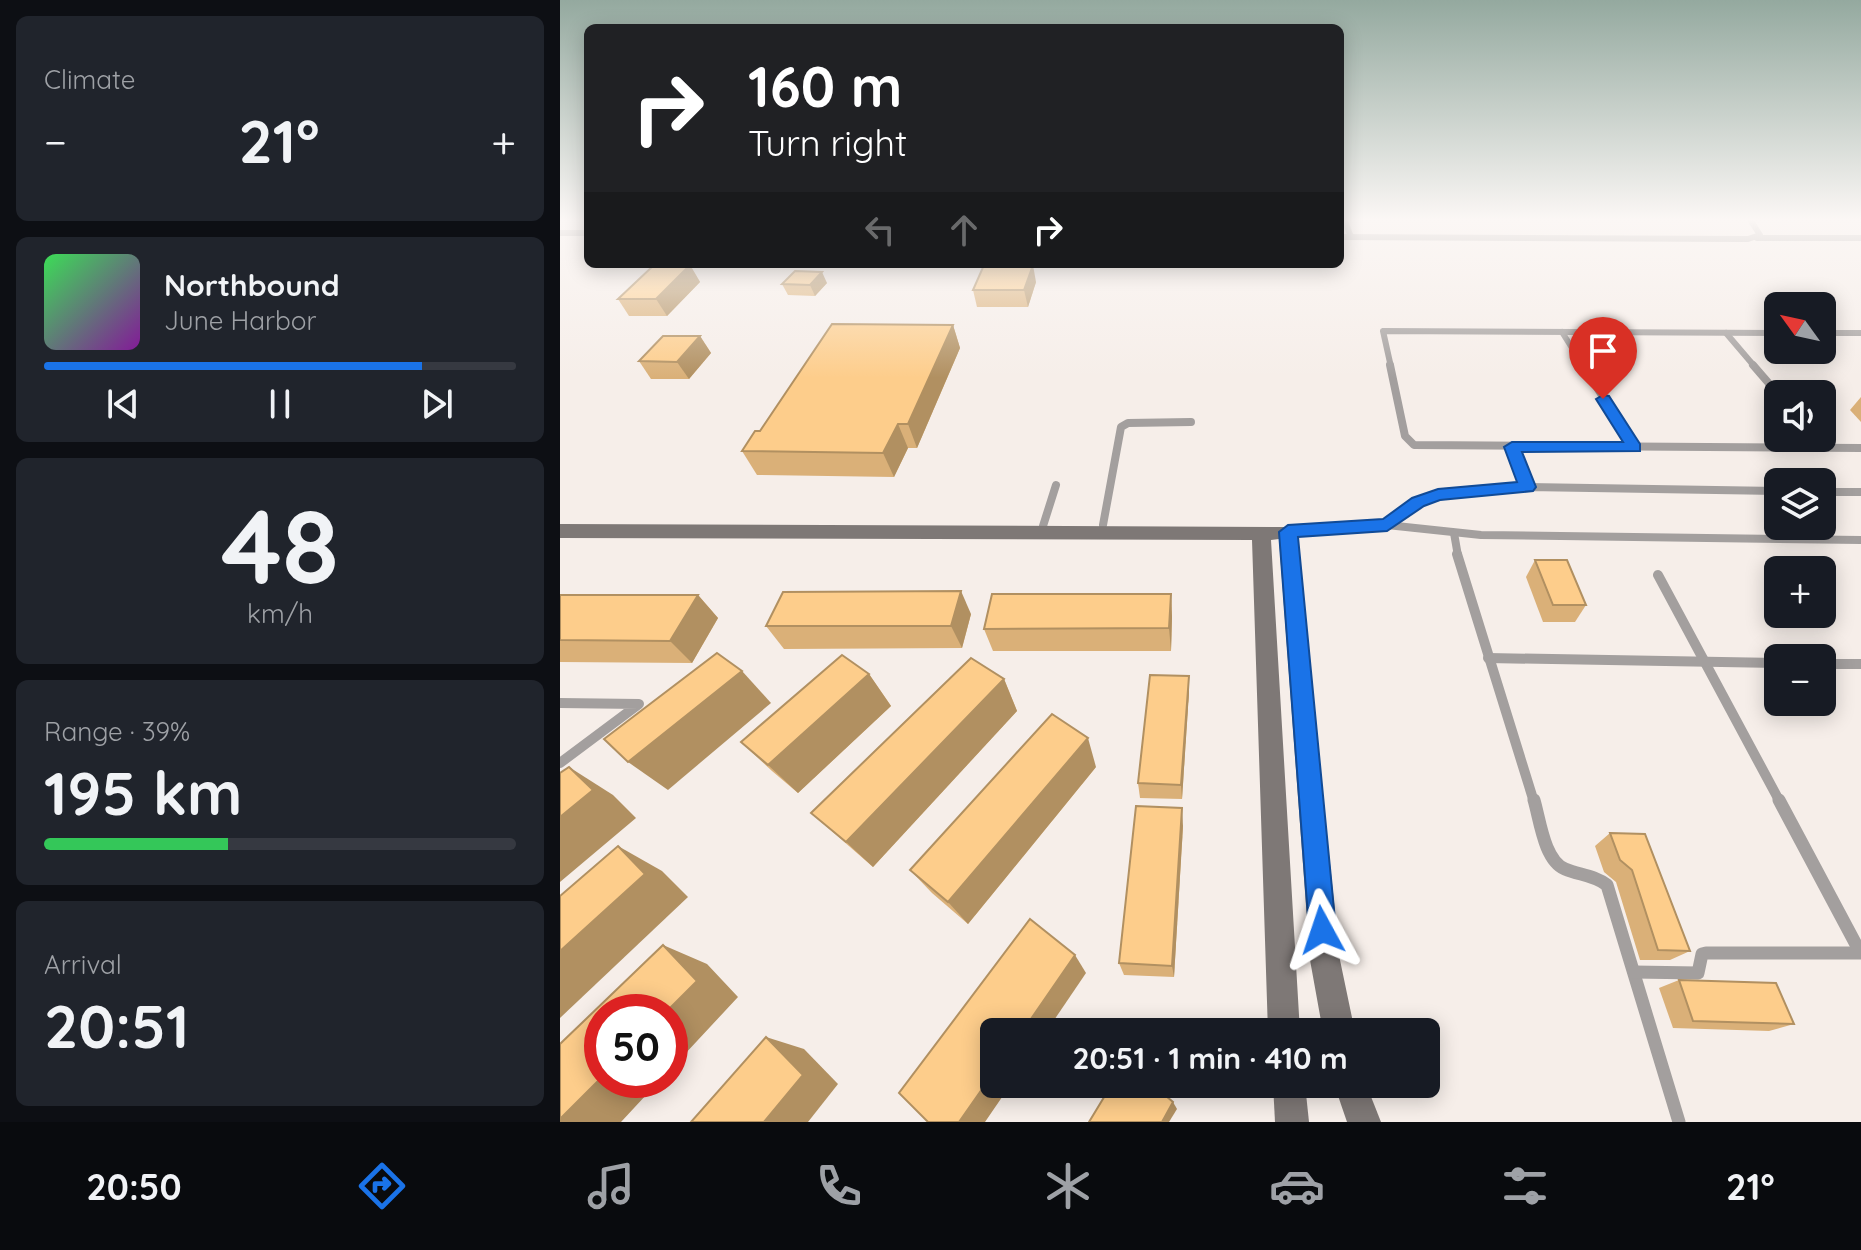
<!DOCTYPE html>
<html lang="en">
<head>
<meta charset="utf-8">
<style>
  :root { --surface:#171b24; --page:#20242c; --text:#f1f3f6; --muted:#9ea1a6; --line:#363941; --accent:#1a73e8 }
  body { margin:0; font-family:Quicksand,sans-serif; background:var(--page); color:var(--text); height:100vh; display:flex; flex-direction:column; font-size:30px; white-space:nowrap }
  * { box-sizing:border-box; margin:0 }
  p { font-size:26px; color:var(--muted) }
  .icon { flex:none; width:44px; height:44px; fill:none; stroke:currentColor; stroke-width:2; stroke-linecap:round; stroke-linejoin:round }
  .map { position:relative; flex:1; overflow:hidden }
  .drawer { display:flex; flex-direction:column; gap:16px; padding:16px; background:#0d0f14; width:560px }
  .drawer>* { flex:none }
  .banner { position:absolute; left:24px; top:24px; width:760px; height:244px; border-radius:12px; box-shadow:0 4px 20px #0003; background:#202124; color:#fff; overflow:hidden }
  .needle { width:52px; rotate:303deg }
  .controls { position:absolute; left:1204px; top:292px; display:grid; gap:16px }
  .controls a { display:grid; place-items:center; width:72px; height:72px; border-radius:12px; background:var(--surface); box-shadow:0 4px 20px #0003; font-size:40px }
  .speed { position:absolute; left:24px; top:994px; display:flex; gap:16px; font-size:40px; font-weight:700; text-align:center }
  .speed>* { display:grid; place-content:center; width:104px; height:104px; border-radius:50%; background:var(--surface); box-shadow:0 4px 20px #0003; line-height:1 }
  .speed .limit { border:12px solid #d22; background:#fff; color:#111 }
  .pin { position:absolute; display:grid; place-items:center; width:68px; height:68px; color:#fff; margin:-82px -34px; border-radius:50% 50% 50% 0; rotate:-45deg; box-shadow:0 0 8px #0007 }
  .pin .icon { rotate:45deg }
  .me { position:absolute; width:88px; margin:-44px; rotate:355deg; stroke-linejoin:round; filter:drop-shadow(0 0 6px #0008) }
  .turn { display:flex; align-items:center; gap:28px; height:168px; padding:0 32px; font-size:36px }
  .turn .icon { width:104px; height:104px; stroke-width:2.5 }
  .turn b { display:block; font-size:56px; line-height:68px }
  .lanes { display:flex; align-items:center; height:76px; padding:0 32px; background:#0003; justify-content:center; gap:40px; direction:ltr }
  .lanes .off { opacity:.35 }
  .big { font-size:60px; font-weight:700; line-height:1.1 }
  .drawer .tile { flex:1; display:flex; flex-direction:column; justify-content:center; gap:12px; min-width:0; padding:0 28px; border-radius:12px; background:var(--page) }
  .drawer .dial { align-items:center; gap:0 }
  .dial b { font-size:104px; line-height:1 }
  .song { display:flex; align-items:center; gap:24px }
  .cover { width:96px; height:96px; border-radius:12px; background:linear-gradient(135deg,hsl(130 70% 55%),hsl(290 70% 35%)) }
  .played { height:8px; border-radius:4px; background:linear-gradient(90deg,var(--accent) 80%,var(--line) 80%) }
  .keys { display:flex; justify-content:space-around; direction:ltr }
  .heat { display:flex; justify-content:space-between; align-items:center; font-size:44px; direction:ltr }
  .charge { height:12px; border-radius:6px; background:linear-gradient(90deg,#34c759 39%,var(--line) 0) }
  .trip { position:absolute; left:420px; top:1018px; width:460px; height:80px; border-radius:12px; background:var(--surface); box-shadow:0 4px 20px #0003; font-weight:700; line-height:80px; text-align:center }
  .tabs { display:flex; height:128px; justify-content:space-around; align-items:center; background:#090b0e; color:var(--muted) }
  .tabs .icon { width:56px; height:56px }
  .tabs .on { color:var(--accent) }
  .tabs b { font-size:36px; color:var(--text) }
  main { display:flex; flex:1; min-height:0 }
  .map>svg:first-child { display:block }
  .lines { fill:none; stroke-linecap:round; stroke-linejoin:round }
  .lane-far3 { stroke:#a39f9e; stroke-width:6 }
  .lane-far2 { stroke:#a39f9e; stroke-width:8 }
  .lane-far1 { stroke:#a39f9e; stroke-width:10 }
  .lane { stroke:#a39f9e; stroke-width:13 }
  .secondary { fill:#7e7876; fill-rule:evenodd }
  .wall { fill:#dab078 }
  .shaded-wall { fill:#b19061 }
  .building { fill:#fdcd8b; stroke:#b19061; stroke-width:2 }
  .route { fill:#1a73e8; stroke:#114b97; stroke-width:2 }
</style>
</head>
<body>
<main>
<section class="drawer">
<div class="tile"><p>Climate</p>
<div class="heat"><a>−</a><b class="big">21°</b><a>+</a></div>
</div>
<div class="tile">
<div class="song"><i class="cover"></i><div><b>Northbound</b><p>June Harbor</p></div></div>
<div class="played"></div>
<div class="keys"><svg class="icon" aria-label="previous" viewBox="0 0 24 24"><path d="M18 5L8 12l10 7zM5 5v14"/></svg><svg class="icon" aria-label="pause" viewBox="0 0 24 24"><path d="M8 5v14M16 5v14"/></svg><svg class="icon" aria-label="next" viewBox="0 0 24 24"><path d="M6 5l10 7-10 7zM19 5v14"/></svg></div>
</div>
<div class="tile dial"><b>48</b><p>km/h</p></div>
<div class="tile"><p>Range · 39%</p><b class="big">195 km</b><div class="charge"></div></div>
<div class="tile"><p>Arrival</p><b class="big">20:51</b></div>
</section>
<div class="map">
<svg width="1301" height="1122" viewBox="0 0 1301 1122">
  <rect width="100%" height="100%" fill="#f6eee9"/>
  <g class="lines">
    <g class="lane-far3">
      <polyline points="785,221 791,237"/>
      <polyline points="0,233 28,233"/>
      <polyline points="780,237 1188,239 1200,235 1191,221"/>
      <polyline points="1197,238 1301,238"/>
      <polyline points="1002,332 1024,367"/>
      <polyline points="1166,333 1195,367"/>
      <polyline points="1262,333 1301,333"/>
      <polyline points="831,367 823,331 1218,333"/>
    </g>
    <g class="lane-far2">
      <polyline points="830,365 845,436 854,445 1301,448"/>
      <polyline points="1023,365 1074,447"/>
      <polyline points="1193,365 1218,394"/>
      <polyline points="952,447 968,487"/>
      <polyline points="1262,492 1301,492"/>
      <polyline points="543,525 561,427 568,423 631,422"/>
      <polyline points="827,525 921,535 1301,540"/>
      <polyline points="483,526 496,485"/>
      <polyline points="728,532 827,525 858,502 907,490 968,487 1218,491"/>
      <polyline points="894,533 898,556"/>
    </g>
    <g class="lane-far1">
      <polyline points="897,554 974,802"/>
      <polyline points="1098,575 1220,802"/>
      <polyline points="928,658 1218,663"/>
      <polyline points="1262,664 1301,664"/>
      <polyline points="0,703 79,704 0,763"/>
    </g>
    <g class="lane">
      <path d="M974 800C980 820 984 860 1005 869 1019 875 1034 875 1047 885L1119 1122"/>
      <polyline points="1219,800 1300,952"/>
      <polyline points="1074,972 1138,973 1142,954 1146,953 1301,953"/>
    </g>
    <g class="secondary">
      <polygon points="0,524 735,527 780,960 795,1032 763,1032 750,960 719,539 711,540 740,1032 708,1032 692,540 0,538"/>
      <polygon points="713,1084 745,1084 749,1122 715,1122"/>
      <polygon points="774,1084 806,1084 821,1122 787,1122"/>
    </g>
  </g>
  <g class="wall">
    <polygon points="130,265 140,282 107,316 69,316 58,299"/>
    <polygon points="476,282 468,307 417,307 413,290"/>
    <polygon points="267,283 255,296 228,295 222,284"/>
    <polygon points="393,325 400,348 357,448 348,448 334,477 197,475 182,451 200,431"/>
    <polygon points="140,336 151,353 129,379 91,379 79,361"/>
    <polygon points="1301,397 1301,422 1290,410"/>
    <polygon points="975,560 1026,605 1015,622 983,622 966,577"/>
    <polygon points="611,594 612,617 611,651 433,651 424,629"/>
    <polygon points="0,595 138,595 158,618 132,663 0,662"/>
    <polygon points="411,614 402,648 224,649 206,626"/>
    <polygon points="309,674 331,706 238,793 212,771 181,742"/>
    <polygon points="629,676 629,692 622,799 580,798 578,783"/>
    <polygon points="444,679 457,711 313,867 251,813"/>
    <polygon points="536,767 408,924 372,893 350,870"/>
    <polygon points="623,826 614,977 564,975 559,963"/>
    <polygon points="1050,833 1130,951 1110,960 1080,960 1056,882 1044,872 1035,846"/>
    <polygon points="1119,980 1234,1024 1209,1031 1113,1028 1099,988"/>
  </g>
  <g class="shaded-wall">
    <polygon points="130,265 140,282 107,316 96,299"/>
    <polygon points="473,265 476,282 468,307 464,290"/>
    <polygon points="262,272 267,283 255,296 250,285"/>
    <polygon points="393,325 400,348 357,448 348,424"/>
    <polygon points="140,336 151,353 129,379 117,362"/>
    <polygon points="338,424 348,448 334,477 323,453"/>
    <polygon points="401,591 411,614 402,648 391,626"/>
    <polygon points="611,594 612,617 611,651 609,628"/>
    <polygon points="138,595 158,618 132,663 110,641"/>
    <polygon points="182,671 211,703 108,790 68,762"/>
    <polygon points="309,674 331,706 238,793 208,765"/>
    <polygon points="629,676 629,692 622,799 621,785"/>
    <polygon points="444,679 457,711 313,867 286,842"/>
    <polygon points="528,738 536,767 408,924 388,902"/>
    <polygon points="9,767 53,795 76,818 0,882 0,817"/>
    <polygon points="622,808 623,826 614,977 612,966"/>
    <polygon points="58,846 102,871 128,897 0,1018 0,951"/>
    <polygon points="103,945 147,964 178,997 110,1070 110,1012 106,1012"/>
    <polygon points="515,955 526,973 486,1032 462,1032"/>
    <polygon points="206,1037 244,1049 278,1084 248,1122 204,1122"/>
    <polygon points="434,1072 434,1084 451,1084 425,1122 399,1122"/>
    <polygon points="42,1077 42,1080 100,1080 61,1122 0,1122 0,1119"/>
    <polygon points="613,1102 617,1109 609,1122 602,1122"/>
  </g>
  <g class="building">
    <polygon points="94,265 130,265 96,299 58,299"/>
    <polygon points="424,265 473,265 464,290 413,290"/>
    <polygon points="235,271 262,272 250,285 222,284"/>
    <polygon points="272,324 393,325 348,424 338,424 323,453 182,451 195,431 200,431"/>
    <polygon points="103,336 140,336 117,362 79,361"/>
    <polygon points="975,560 1007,560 1026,605 993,605"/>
    <polygon points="401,591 391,626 206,626 223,592"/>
    <polygon points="432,594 611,594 609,628 424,629"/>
    <polygon points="0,595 138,595 110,641 0,640"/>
    <polygon points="157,653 182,671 68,762 44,739"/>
    <polygon points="282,655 309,674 208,765 181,742"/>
    <polygon points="411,658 444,679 286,842 251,813"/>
    <polygon points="590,675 629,676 621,785 578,783"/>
    <polygon points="492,714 528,738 388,902 350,870"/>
    <polygon points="9,767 33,790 0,817 0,773"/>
    <polygon points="576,806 622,808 612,966 559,963"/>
    <polygon points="1050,833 1085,834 1130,951 1098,950 1072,870 1060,860"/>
    <polygon points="58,846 85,874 0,951 0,896"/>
    <polygon points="470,919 515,955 462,1032 434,1032 434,1072 399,1122 368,1122 339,1093"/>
    <polygon points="103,945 137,981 106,1012 42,1012 42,1077 0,1119 0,1044"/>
    <polygon points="1119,980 1216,983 1234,1024 1133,1021"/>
    <polygon points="206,1037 243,1075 204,1122 131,1122"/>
    <polygon points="552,1084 592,1084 613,1102 602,1122 529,1122"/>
  </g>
  <linearGradient id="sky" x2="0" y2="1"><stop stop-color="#94a99f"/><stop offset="0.58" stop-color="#fbf7f5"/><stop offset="1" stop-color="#fbf7f5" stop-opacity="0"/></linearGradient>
  <rect width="1301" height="378" fill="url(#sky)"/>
  <polygon class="route" points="1043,395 1049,396 1080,444 1080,451 962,452 976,487 973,491 880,500 864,506 827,531 738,537 776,930 772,939 762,943 753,939 749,930 719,532 728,525 823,519 852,498 878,489 957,482 944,447 952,442 1063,442 1036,399"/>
</svg>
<div class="controls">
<a><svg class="needle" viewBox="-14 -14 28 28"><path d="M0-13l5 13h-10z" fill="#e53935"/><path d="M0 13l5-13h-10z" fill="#9ea1a6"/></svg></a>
<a><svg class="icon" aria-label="sound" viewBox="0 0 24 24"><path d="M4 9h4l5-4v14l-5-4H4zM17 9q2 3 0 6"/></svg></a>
<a><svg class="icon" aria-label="layers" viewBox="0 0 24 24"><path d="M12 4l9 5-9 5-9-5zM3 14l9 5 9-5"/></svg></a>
<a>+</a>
<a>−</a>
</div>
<div class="speed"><div class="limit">50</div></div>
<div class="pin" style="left:1043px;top:399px;background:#d93025"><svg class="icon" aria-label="arrive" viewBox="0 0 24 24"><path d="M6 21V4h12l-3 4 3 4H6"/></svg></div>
<svg class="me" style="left:762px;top:930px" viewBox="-20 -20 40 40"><path d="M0-17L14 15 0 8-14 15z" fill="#1a73e8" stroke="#fff" stroke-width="4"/></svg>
<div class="trip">20:51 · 1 min · 410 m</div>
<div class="banner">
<div class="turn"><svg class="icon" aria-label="right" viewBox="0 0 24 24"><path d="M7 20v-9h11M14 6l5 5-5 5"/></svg><div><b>160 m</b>Turn right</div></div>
<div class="lanes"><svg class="icon off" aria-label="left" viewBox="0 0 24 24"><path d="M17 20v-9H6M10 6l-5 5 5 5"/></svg><svg class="icon off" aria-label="ahead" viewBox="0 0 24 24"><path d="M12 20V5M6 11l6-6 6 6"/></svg><svg class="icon" aria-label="right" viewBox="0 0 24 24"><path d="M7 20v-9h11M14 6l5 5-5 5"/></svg></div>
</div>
</div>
</main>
<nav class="tabs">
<b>20:50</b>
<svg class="icon on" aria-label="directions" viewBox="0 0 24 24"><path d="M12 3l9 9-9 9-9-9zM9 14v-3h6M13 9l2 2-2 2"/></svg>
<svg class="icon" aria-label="music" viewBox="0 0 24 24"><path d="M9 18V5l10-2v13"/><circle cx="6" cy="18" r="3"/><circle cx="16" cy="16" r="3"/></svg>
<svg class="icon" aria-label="phone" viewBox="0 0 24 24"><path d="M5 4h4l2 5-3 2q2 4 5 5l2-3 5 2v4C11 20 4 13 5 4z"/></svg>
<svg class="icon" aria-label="climate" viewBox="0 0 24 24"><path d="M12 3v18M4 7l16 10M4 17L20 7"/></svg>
<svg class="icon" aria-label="car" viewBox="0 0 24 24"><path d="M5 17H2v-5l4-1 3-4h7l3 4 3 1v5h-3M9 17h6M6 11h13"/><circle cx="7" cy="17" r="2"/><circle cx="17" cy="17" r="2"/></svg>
<svg class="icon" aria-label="filters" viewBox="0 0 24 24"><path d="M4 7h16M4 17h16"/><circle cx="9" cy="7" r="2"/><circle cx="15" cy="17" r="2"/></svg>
<b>21°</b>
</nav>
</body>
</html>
